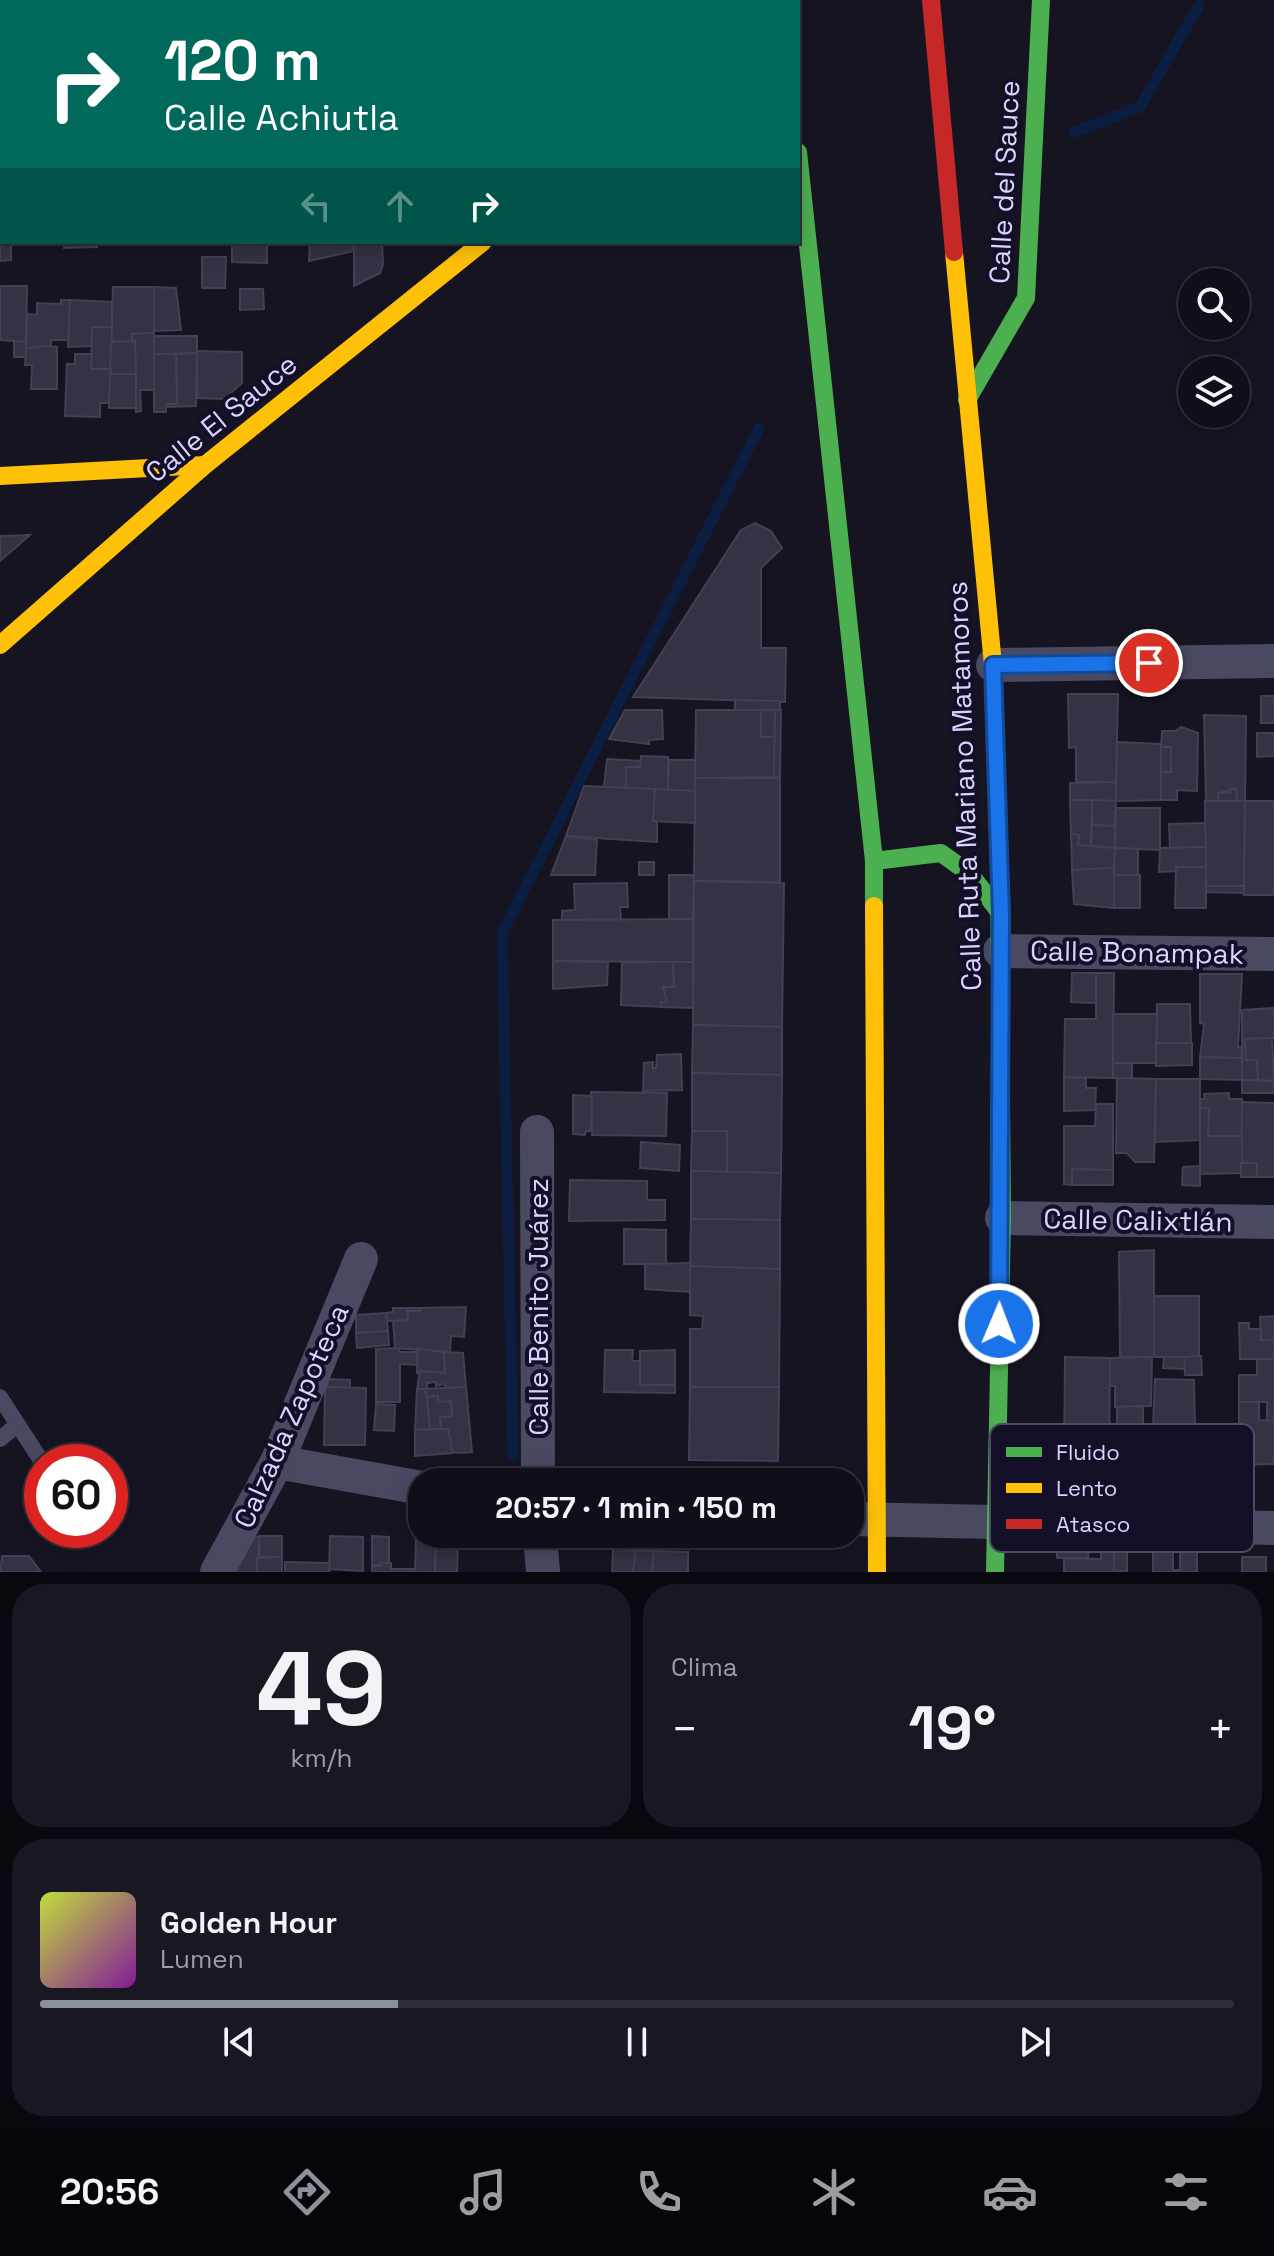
<!DOCTYPE html>
<html lang="es">
<head>
<meta charset="utf-8">
<style>
  :root { --surface:#100f19; --page:#191822; --text:#f1f3f6; --muted:#9c9ca2; --line:#302f38; --accent:#8c9099 }
  body { margin:0; font-family:"Space Grotesk",sans-serif; background:var(--page); color:var(--text); height:100vh; display:flex; flex-direction:column; font-size:30px; white-space:nowrap }
  * { box-sizing:border-box; margin:0 }
  p { font-size:26px; color:var(--muted) }
  .icon { flex:none; width:44px; height:44px; fill:none; stroke:currentColor; stroke-width:2; stroke-linecap:round; stroke-linejoin:round }
  .map { position:relative; height:1572px; overflow:hidden }
  .sheet { display:flex; flex-direction:column; gap:12px; padding:12px; background:#09080e; flex:1 }
  .sheet>* { flex:none }
  .guide { position:absolute; left:0px; top:0px; width:800px; height:244px; box-shadow:0 4px 20px #0003,0 0 0 2px var(--line); background:#00695c; color:#fff; overflow:hidden }
  .controls { position:absolute; left:1178px; top:268px; display:grid; gap:16px }
  .controls a { display:grid; place-items:center; width:72px; height:72px; border-radius:50%; background:var(--surface); box-shadow:0 4px 20px #0003,0 0 0 2px var(--line); font-size:40px }
  .speed { position:absolute; left:24px; top:1444px; display:flex; gap:16px; font-size:40px; font-weight:700; text-align:center }
  .speed>* { display:grid; place-content:center; width:104px; height:104px; border-radius:50%; background:var(--surface); box-shadow:0 4px 20px #0003,0 0 0 2px var(--line); line-height:1 }
  .speed .limit { border:12px solid #d22; background:#fff; color:#111 }
  .pin { position:absolute; display:grid; place-items:center; width:68px; height:68px; color:#fff; margin:-34px; border:4px solid #fff; border-radius:50%; box-shadow:0 2px 8px #0007 }
  .me { position:absolute; width:88px; margin:-44px; rotate:1deg; stroke-linejoin:round; filter:drop-shadow(0 0 6px #0008) }
  .turn { display:flex; align-items:center; gap:28px; height:168px; padding:0 32px; font-size:36px }
  .turn .icon { width:104px; height:104px; stroke-width:2.5 }
  .turn b { display:block; font-size:56px; line-height:68px }
  .lanes { display:flex; align-items:center; height:76px; padding:0 32px; background:#0003; justify-content:center; gap:40px; direction:ltr }
  .lanes .off { opacity:.35 }
  .big { font-size:60px; font-weight:800; line-height:1.1 }
  .sheet .card { flex:1; display:flex; flex-direction:column; justify-content:center; gap:12px; min-width:0; padding:0 28px; border-radius:32px; background:var(--page) }
  .sheet .dial { align-items:center; gap:0 }
  .dial b { font-size:104px; line-height:1 }
  .song { display:flex; align-items:center; gap:24px }
  .cover { width:96px; height:96px; border-radius:12px; background:linear-gradient(135deg,hsl(70 70% 55%),hsl(290 70% 35%)) }
  .played { height:8px; border-radius:4px; background:linear-gradient(90deg,var(--accent) 30%,var(--line) 30%) }
  .keys { display:flex; justify-content:space-around; direction:ltr }
  .heat { display:flex; justify-content:space-between; align-items:center; font-size:44px; direction:ltr }
  .sheet .tiles { flex:1; display:grid; gap:12px; grid-template-columns:1fr 1fr }
  .card:last-child { grid-column:span 2 }
  .trip { position:absolute; left:408px; top:1468px; width:456px; height:80px; border-radius:32px; background:var(--surface); box-shadow:0 4px 20px #0003,0 0 0 2px var(--line); font-weight:800; line-height:80px; text-align:center }
  .tab-bar { display:flex; height:128px; justify-content:space-around; align-items:center; background:#06060a; color:var(--muted) }
  .tab-bar .icon { width:56px; height:56px }
  .tab-bar .on { color:var(--accent) }
  .tab-bar b { font-size:36px; color:var(--text) }
  .map>svg:first-child { display:block }
  .lines { fill:none; stroke-linecap:round; stroke-linejoin:round }
  .stream { stroke:#0b1e41; stroke-width:11 }
  .building { fill:#343243; stroke:#433f54; stroke-width:2 }
  .lane { stroke:#4a4962; stroke-width:16 }
  .street { stroke:#4a4962; stroke-width:34 }
  .fast { stroke:#4caf50; stroke-width:18 }
  .slow { stroke:#ffc107; stroke-width:18 }
  .jam { stroke:#c62828; stroke-width:18 }
  .route-casing { stroke:#114b97; stroke-width:20 }
  .route { stroke:#1a73e8; stroke-width:14 }
  .labels { text-anchor:middle; dominant-baseline:central; stroke-width:8; stroke-linejoin:round; paint-order:stroke }
  .street-label { font-size:28px; fill:#d9d4ff; stroke:#130f26 }
  .key { fill:#130f26; stroke:#4e4a67; stroke-width:2 }
  .key-label { font-size:22px; fill:#d9d4ff }
</style>
</head>
<body>
<div class="map">
<svg width="1274" height="1572" viewBox="0 0 1274 1572">
  <rect width="100%" height="100%" fill="#161421"/>
  <g class="lines">
    <g class="stream">
      <polyline points="1074,132 1140,107 1199,5"/>
      <polyline points="513,1456 502,933 759,428"/>
    </g>
  </g>
  <g class="building">
    <polygon points="0,203 2,242 11,242 11,260 0,261"/>
    <polygon points="64,242 97,242 97,247 64,248"/>
    <polygon points="232,242 267,244 267,263 232,262"/>
    <polygon points="310,242 354,242 354,251 309,261"/>
    <polygon points="354,242 382,242 383,264 380,273 354,286"/>
    <polygon points="202,257 226,257 225,288 202,288"/>
    <polygon points="0,286 27,286 26,342 0,340"/>
    <polygon points="113,287 154,287 154,333 132,334 132,341 111,342"/>
    <polygon points="154,287 176,288 181,330 154,331"/>
    <polygon points="240,289 263,289 264,309 240,310"/>
    <polygon points="61,300 70,300 69,340 51,340 51,346 26,349 27,314 37,315 37,303 61,304"/>
    <polygon points="70,300 112,302 112,327 92,327 92,346 68,347"/>
    <polygon points="92,327 112,327 111,369 91,369"/>
    <polygon points="154,333 154,390 140,390 141,411 136,412 132,334"/>
    <polygon points="154,336 197,336 197,353 154,354"/>
    <polygon points="14,341 26,342 26,357 14,357"/>
    <polygon points="135,341 136,374 110,374 111,342"/>
    <polygon points="43,346 57,347 57,389 31,389 32,365 25,365 26,349"/>
    <polygon points="197,351 242,352 242,383 224,399 197,398"/>
    <polygon points="197,353 196,406 167,407 166,404 177,404 176,354"/>
    <polygon points="75,354 92,354 91,369 111,369 109,403 100,403 100,417 65,416 67,364 75,364"/>
    <polygon points="154,354 176,354 177,404 166,404 166,412 154,412"/>
    <polygon points="110,374 136,374 136,408 109,408"/>
    <polygon points="755,523 771,531 782,548 761,568 761,648 786,648 785,702 633,697 741,530"/>
    <polygon points="30,535 0,561 0,536"/>
    <polygon points="1068,694 1118,694 1116,782 1076,782 1076,747 1069,748"/>
    <rect x="1261" y="696" width="13" height="27"/>
    <polygon points="735,700 780,701 780,710 735,710"/>
    <polygon points="625,710 662,710 663,739 649,740 649,744 609,739"/>
    <polygon points="696,710 761,710 761,737 775,737 774,777 695,778"/>
    <rect x="761" y="710" width="14" height="27"/>
    <polygon points="775,710 781,710 780,778 774,777"/>
    <polygon points="1204,715 1246,716 1245,801 1237,801 1236,789 1218,793 1219,801 1206,801"/>
    <polygon points="1181,727 1198,733 1197,791 1177,790 1177,800 1161,800 1161,772 1171,772 1171,747 1161,747 1162,731 1175,731"/>
    <polygon points="1257,733 1274,733 1274,756 1257,757"/>
    <polygon points="1117,742 1161,744 1161,800 1116,801"/>
    <rect x="1161" y="747" width="10" height="25"/>
    <polygon points="641,756 668,757 668,790 626,788 626,767 640,767"/>
    <polygon points="607,759 641,761 640,767 626,767 626,788 604,787"/>
    <polygon points="669,760 695,760 695,791 668,790"/>
    <polygon points="695,778 780,778 780,882 694,881"/>
    <polygon points="1116,782 1116,801 1070,800 1070,783"/>
    <polygon points="584,786 655,789 653,821 657,821 657,842 566,836"/>
    <polygon points="655,789 695,791 695,823 653,821"/>
    <polygon points="1230,789 1236,789 1237,801 1219,801 1218,793 1230,793"/>
    <polygon points="1070,800 1092,800 1091,846 1078,845 1079,835 1071,834"/>
    <polygon points="1092,800 1116,801 1115,826 1092,825"/>
    <polygon points="1205,801 1245,801 1244,886 1206,886"/>
    <polygon points="1245,801 1274,801 1274,895 1244,895"/>
    <polygon points="1116,808 1160,808 1160,850 1115,848"/>
    <polygon points="1205,823 1206,847 1170,848 1169,824"/>
    <polygon points="1092,825 1115,826 1115,848 1091,846"/>
    <polygon points="1071,834 1079,835 1078,845 1115,848 1114,868 1072,870"/>
    <polygon points="566,836 597,840 595,875 551,875"/>
    <polygon points="1206,847 1206,867 1176,867 1176,871 1159,872 1160,848"/>
    <polygon points="1115,848 1138,849 1138,875 1114,875"/>
    <rect x="639" y="862" width="15" height="13"/>
    <polygon points="1176,867 1206,867 1206,908 1175,908"/>
    <polygon points="1114,868 1114,908 1074,904 1072,870"/>
    <polygon points="669,875 694,875 693,919 669,919"/>
    <rect x="1114" y="875" width="26" height="33"/>
    <polygon points="694,881 784,883 782,1027 693,1025"/>
    <polygon points="627,883 628,907 620,907 621,919 562,920 562,911 575,910 574,884"/>
    <polygon points="1206,886 1244,886 1244,893 1206,892"/>
    <polygon points="693,919 693,962 553,961 553,920"/>
    <polygon points="553,961 608,962 607,985 553,989"/>
    <polygon points="622,962 673,962 674,987 663,987 667,1002 661,1002 662,1007 621,1005"/>
    <polygon points="673,962 693,962 693,1008 662,1007 661,1002 667,1002 663,987 674,987"/>
    <polygon points="1072,973 1096,973 1096,1003 1071,1002"/>
    <polygon points="1096,973 1114,973 1113,1078 1064,1077 1065,1019 1096,1019"/>
    <polygon points="1200,974 1242,974 1238,1047 1242,1048 1242,1058 1200,1057 1204,1024 1200,1023"/>
    <polygon points="1157,1004 1190,1004 1191,1043 1156,1043"/>
    <polygon points="1274,1008 1274,1038 1245,1039 1246,1060 1257,1060 1258,1080 1242,1080 1242,1010"/>
    <polygon points="1113,1014 1157,1014 1156,1063 1113,1063"/>
    <polygon points="693,1025 782,1027 782,1075 692,1073"/>
    <polygon points="1272,1038 1274,1081 1258,1080 1257,1060 1246,1060 1245,1039"/>
    <polygon points="1156,1043 1192,1043 1192,1065 1156,1066"/>
    <polygon points="681,1054 682,1090 643,1091 644,1063 653,1062 653,1068 656,1068 657,1055"/>
    <polygon points="1200,1057 1242,1058 1242,1080 1200,1079"/>
    <rect x="1113" y="1063" width="19" height="15"/>
    <polygon points="692,1073 782,1075 781,1173 727,1172 727,1131 692,1131"/>
    <polygon points="1064,1077 1086,1078 1086,1088 1096,1088 1095,1110 1064,1111"/>
    <polygon points="1117,1078 1156,1079 1154,1162 1135,1162 1127,1153 1116,1153"/>
    <polygon points="1156,1079 1200,1079 1200,1140 1155,1142"/>
    <polygon points="1242,1080 1274,1081 1274,1093 1242,1093"/>
    <polygon points="591,1092 667,1093 666,1136 592,1135"/>
    <polygon points="1229,1093 1229,1099 1242,1099 1242,1136 1208,1136 1209,1108 1200,1108 1200,1099 1205,1099 1204,1094"/>
    <polygon points="573,1095 592,1096 591,1131 586,1131 585,1135 573,1134"/>
    <polygon points="1242,1102 1274,1103 1274,1177 1257,1177 1257,1163 1241,1163"/>
    <polygon points="1096,1104 1113,1104 1113,1170 1072,1169 1072,1185 1064,1184 1064,1126 1095,1126"/>
    <polygon points="1200,1108 1209,1108 1208,1136 1242,1136 1242,1173 1200,1174"/>
    <polygon points="692,1131 727,1131 727,1172 691,1171"/>
    <polygon points="641,1142 680,1145 679,1171 640,1168"/>
    <rect x="1241" y="1163" width="16" height="14"/>
    <polygon points="1200,1166 1200,1186 1182,1185 1183,1167"/>
    <polygon points="1072,1169 1113,1170 1113,1185 1072,1185"/>
    <polygon points="691,1171 781,1173 780,1220 691,1219"/>
    <polygon points="570,1180 647,1181 647,1200 665,1200 665,1220 569,1221"/>
    <polygon points="691,1219 780,1220 780,1269 690,1266"/>
    <polygon points="624,1229 666,1230 666,1264 624,1264"/>
    <polygon points="1154,1250 1154,1357 1120,1357 1119,1252"/>
    <polygon points="691,1263 690,1292 645,1289 645,1264"/>
    <polygon points="690,1266 780,1269 779,1387 690,1387 690,1329 702,1329 703,1316 690,1315"/>
    <rect x="1154" y="1296" width="45" height="61"/>
    <polygon points="466,1307 464,1337 451,1336 450,1352 395,1348 393,1321 408,1320 407,1311 420,1311 420,1308"/>
    <polygon points="393,1308 420,1308 420,1311 407,1311 408,1320 387,1321 386,1313 393,1312"/>
    <polygon points="386,1313 388,1331 356,1333 356,1315"/>
    <polygon points="1274,1316 1274,1340 1261,1340 1260,1317"/>
    <polygon points="1239,1323 1249,1323 1249,1329 1261,1329 1261,1340 1274,1340 1274,1359 1240,1359"/>
    <polygon points="388,1331 389,1345 357,1348 356,1333"/>
    <polygon points="399,1348 399,1352 417,1352 417,1365 400,1364 400,1402 376,1402 376,1349"/>
    <polygon points="418,1349 444,1352 445,1373 417,1373"/>
    <polygon points="605,1350 633,1350 632,1361 640,1361 640,1385 675,1385 675,1393 604,1392"/>
    <polygon points="675,1350 675,1385 640,1385 640,1351"/>
    <polygon points="444,1352 463,1353 466,1387 446,1389 445,1384 436,1386 436,1382 427,1383 427,1389 417,1389 420,1371 445,1373"/>
    <polygon points="1201,1356 1202,1375 1185,1375 1184,1357"/>
    <polygon points="1065,1357 1110,1358 1109,1463 1064,1461"/>
    <polygon points="1152,1357 1151,1406 1115,1407 1115,1386 1110,1386 1110,1358"/>
    <polygon points="1164,1357 1184,1357 1185,1369 1163,1368"/>
    <polygon points="1257,1359 1274,1359 1274,1421 1267,1422 1267,1402 1239,1402 1239,1375 1257,1375"/>
    <polygon points="328,1379 350,1380 350,1388 328,1387"/>
    <polygon points="1155,1379 1194,1380 1195,1428 1153,1427"/>
    <polygon points="325,1387 366,1388 365,1445 324,1445"/>
    <polygon points="466,1387 472,1452 460,1453 452,1452 448,1429 441,1429 440,1417 452,1416 451,1401 438,1402 438,1396 425,1397 424,1389"/>
    <polygon points="690,1387 779,1387 778,1461 689,1460"/>
    <polygon points="417,1389 424,1389 427,1397 430,1429 415,1430"/>
    <polygon points="438,1396 438,1402 451,1401 452,1416 440,1417 441,1429 430,1429 427,1397"/>
    <polygon points="1239,1402 1259,1402 1259,1420 1274,1421 1274,1464 1239,1465"/>
    <polygon points="376,1404 395,1405 394,1431 374,1430"/>
    <polygon points="1143,1406 1143,1432 1117,1433 1117,1407"/>
    <polygon points="448,1429 453,1453 415,1456 415,1430"/>
    <polygon points="259,1536 282,1536 282,1557 260,1557"/>
    <polygon points="259,1536 257,1572 237,1572 236,1550"/>
    <polygon points="330,1536 363,1537 363,1571 329,1569"/>
    <polygon points="372,1536 389,1537 389,1563 372,1566"/>
    <polygon points="416,1537 436,1537 435,1572 415,1572"/>
    <polygon points="436,1537 458,1538 457,1572 435,1572"/>
    <polygon points="1057,1544 1089,1545 1088,1558 1057,1558"/>
    <polygon points="1101,1545 1114,1545 1114,1572 1064,1572 1064,1558 1101,1559"/>
    <rect x="1114" y="1545" width="13" height="26"/>
    <polygon points="1180,1546 1197,1546 1197,1572 1153,1572 1153,1551 1173,1551 1173,1570 1180,1570"/>
    <polygon points="613,1549 636,1550 633,1572 612,1572"/>
    <polygon points="636,1550 654,1551 652,1572 633,1572"/>
    <polygon points="654,1551 688,1552 688,1572 652,1572"/>
    <polygon points="2,1556 29,1556 41,1572 0,1572"/>
    <polygon points="282,1557 282,1572 257,1572 257,1558"/>
    <rect x="1242" y="1557" width="24" height="15"/>
    <polygon points="285,1562 330,1563 329,1572 285,1572"/>
    <polygon points="381,1563 391,1563 391,1569 415,1569 415,1572 372,1572 372,1566 381,1566"/>
  </g>
  <g class="lines">
    <g class="lane">
      <polyline points="0,1397 42,1462"/>
      <polyline points="0,1439 17,1425"/>
    </g>
    <g class="street">
      <polyline points="993,665 1274,661"/>
      <polyline points="1000,951 1274,954"/>
      <polyline points="537,1132 538,1482"/>
      <polyline points="1002,1218 1274,1222"/>
      <polyline points="277,1462 422,1488"/>
      <polyline points="850,1519 1274,1528"/>
      <polyline points="540,1534 543,1572"/>
      <polyline points="217,1572 277,1462 361,1259"/>
    </g>
    <g class="fast">
      <polyline points="0,123 2,123"/>
      <polyline points="798,152 874,861 874,906"/>
      <polyline points="967,400 1026,298 1041,0"/>
      <polyline points="874,861 941,853 970,874 1001,914"/>
      <polyline points="995,1572 1002,1218 999,863"/>
    </g>
    <g class="slow">
      <polyline points="782,0 782,2"/>
      <polyline points="954,252 993,665 999,863"/>
      <polyline points="0,476 205,465"/>
      <polyline points="0,645 205,465 483,242"/>
      <polyline points="874,906 877,1572"/>
    </g>
    <polyline class="jam" points="931,0 954,252"/>
  </g>
  <g class="lines">
    <defs>
      <polyline id="route" points="999,1324 1001,914 993,665 1149,663"/>
    </defs>
    <use href="#route" class="route-casing"/>
    <use href="#route" class="route"/>
  </g>
  <g class="labels">
    <g class="street-label">
      <text transform="translate(1004 182) rotate(-87)">Calle del Sauce</text>
      <text transform="translate(221 418) rotate(-39)">Calle El Sauce</text>
      <text transform="translate(964 786) rotate(-92)">Calle Ruta Mariano Matamoros</text>
      <text transform="translate(1137 952) rotate(1)">Calle Bonampak</text>
      <text transform="translate(1138 1220) rotate(1)">Calle Calixtlán</text>
      <text transform="translate(538 1307) rotate(-90)">Calle Benito Juárez</text>
      <text transform="translate(291 1416) rotate(-66)">Calzada Zapoteca</text>
    </g>
  </g>
  <rect x="990" y="1424" width="264" height="128" rx="12" class="key"/>
  <rect x="1006" y="1447" width="36" height="10" fill="#4caf50"/>
  <rect x="1006" y="1483" width="36" height="10" fill="#ffc107"/>
  <rect x="1006" y="1519" width="36" height="10" fill="#c62828"/>
  <g class="key-label">
    <text x="1056" y="1460">Fluido</text>
    <text x="1056" y="1496">Lento</text>
    <text x="1056" y="1532">Atasco</text>
  </g>
</svg>
<div class="controls">
<a><svg class="icon" aria-label="search" viewBox="0 0 24 24"><circle cx="10" cy="10" r="6"/><path d="M15 15l6 6"/></svg></a>
<a><svg class="icon" aria-label="layers" viewBox="0 0 24 24"><path d="M12 4l9 5-9 5-9-5zM3 14l9 5 9-5"/></svg></a>
</div>
<div class="speed"><div class="limit">60</div></div>
<div class="pin" style="left:1149px;top:663px;background:#d93025"><svg class="icon" aria-label="arrive" viewBox="0 0 24 24"><path d="M6 21V4h12l-3 4 3 4H6"/></svg></div>
<svg class="me" style="left:999px;top:1324px" viewBox="-20 -20 40 40"><circle r="17" fill="#1a73e8" stroke="#fff" stroke-width="3"/><path d="M0-11L8 9 0 5-8 9z" fill="#fff"/></svg>
<div class="trip">20:57 · 1 min · 150 m</div>
<div class="guide">
<div class="turn"><svg class="icon" aria-label="right" viewBox="0 0 24 24"><path d="M7 20v-9h11M14 6l5 5-5 5"/></svg><div><b>120 m</b>Calle Achiutla</div></div>
<div class="lanes"><svg class="icon off" aria-label="left" viewBox="0 0 24 24"><path d="M17 20v-9H6M10 6l-5 5 5 5"/></svg><svg class="icon off" aria-label="ahead" viewBox="0 0 24 24"><path d="M12 20V5M6 11l6-6 6 6"/></svg><svg class="icon" aria-label="right" viewBox="0 0 24 24"><path d="M7 20v-9h11M14 6l5 5-5 5"/></svg></div>
</div>
</div>
<section class="sheet">
<div class="tiles">
<div class="card dial"><b>49</b><p>km/h</p></div>
<div class="card"><p>Clima</p>
<div class="heat"><a>−</a><b class="big">19°</b><a>+</a></div>
</div>
<div class="card">
<div class="song"><i class="cover"></i><div><b>Golden Hour</b><p>Lumen</p></div></div>
<div class="played"></div>
<div class="keys"><svg class="icon" aria-label="previous" viewBox="0 0 24 24"><path d="M18 5L8 12l10 7zM5 5v14"/></svg><svg class="icon" aria-label="pause" viewBox="0 0 24 24"><path d="M8 5v14M16 5v14"/></svg><svg class="icon" aria-label="next" viewBox="0 0 24 24"><path d="M6 5l10 7-10 7zM19 5v14"/></svg></div>
</div>
</div>
</section>
<nav class="tab-bar">
<b>20:56</b>
<svg class="icon on" aria-label="directions" viewBox="0 0 24 24"><path d="M12 3l9 9-9 9-9-9zM9 14v-3h6M13 9l2 2-2 2"/></svg>
<svg class="icon" aria-label="music" viewBox="0 0 24 24"><path d="M9 18V5l10-2v13"/><circle cx="6" cy="18" r="3"/><circle cx="16" cy="16" r="3"/></svg>
<svg class="icon" aria-label="phone" viewBox="0 0 24 24"><path d="M5 4h4l2 5-3 2q2 4 5 5l2-3 5 2v4C11 20 4 13 5 4z"/></svg>
<svg class="icon" aria-label="climate" viewBox="0 0 24 24"><path d="M12 3v18M4 7l16 10M4 17L20 7"/></svg>
<svg class="icon" aria-label="car" viewBox="0 0 24 24"><path d="M5 17H2v-5l4-1 3-4h7l3 4 3 1v5h-3M9 17h6M6 11h13"/><circle cx="7" cy="17" r="2"/><circle cx="17" cy="17" r="2"/></svg>
<svg class="icon" aria-label="filters" viewBox="0 0 24 24"><path d="M4 7h16M4 17h16"/><circle cx="9" cy="7" r="2"/><circle cx="15" cy="17" r="2"/></svg>
</nav>
</body>
</html>
